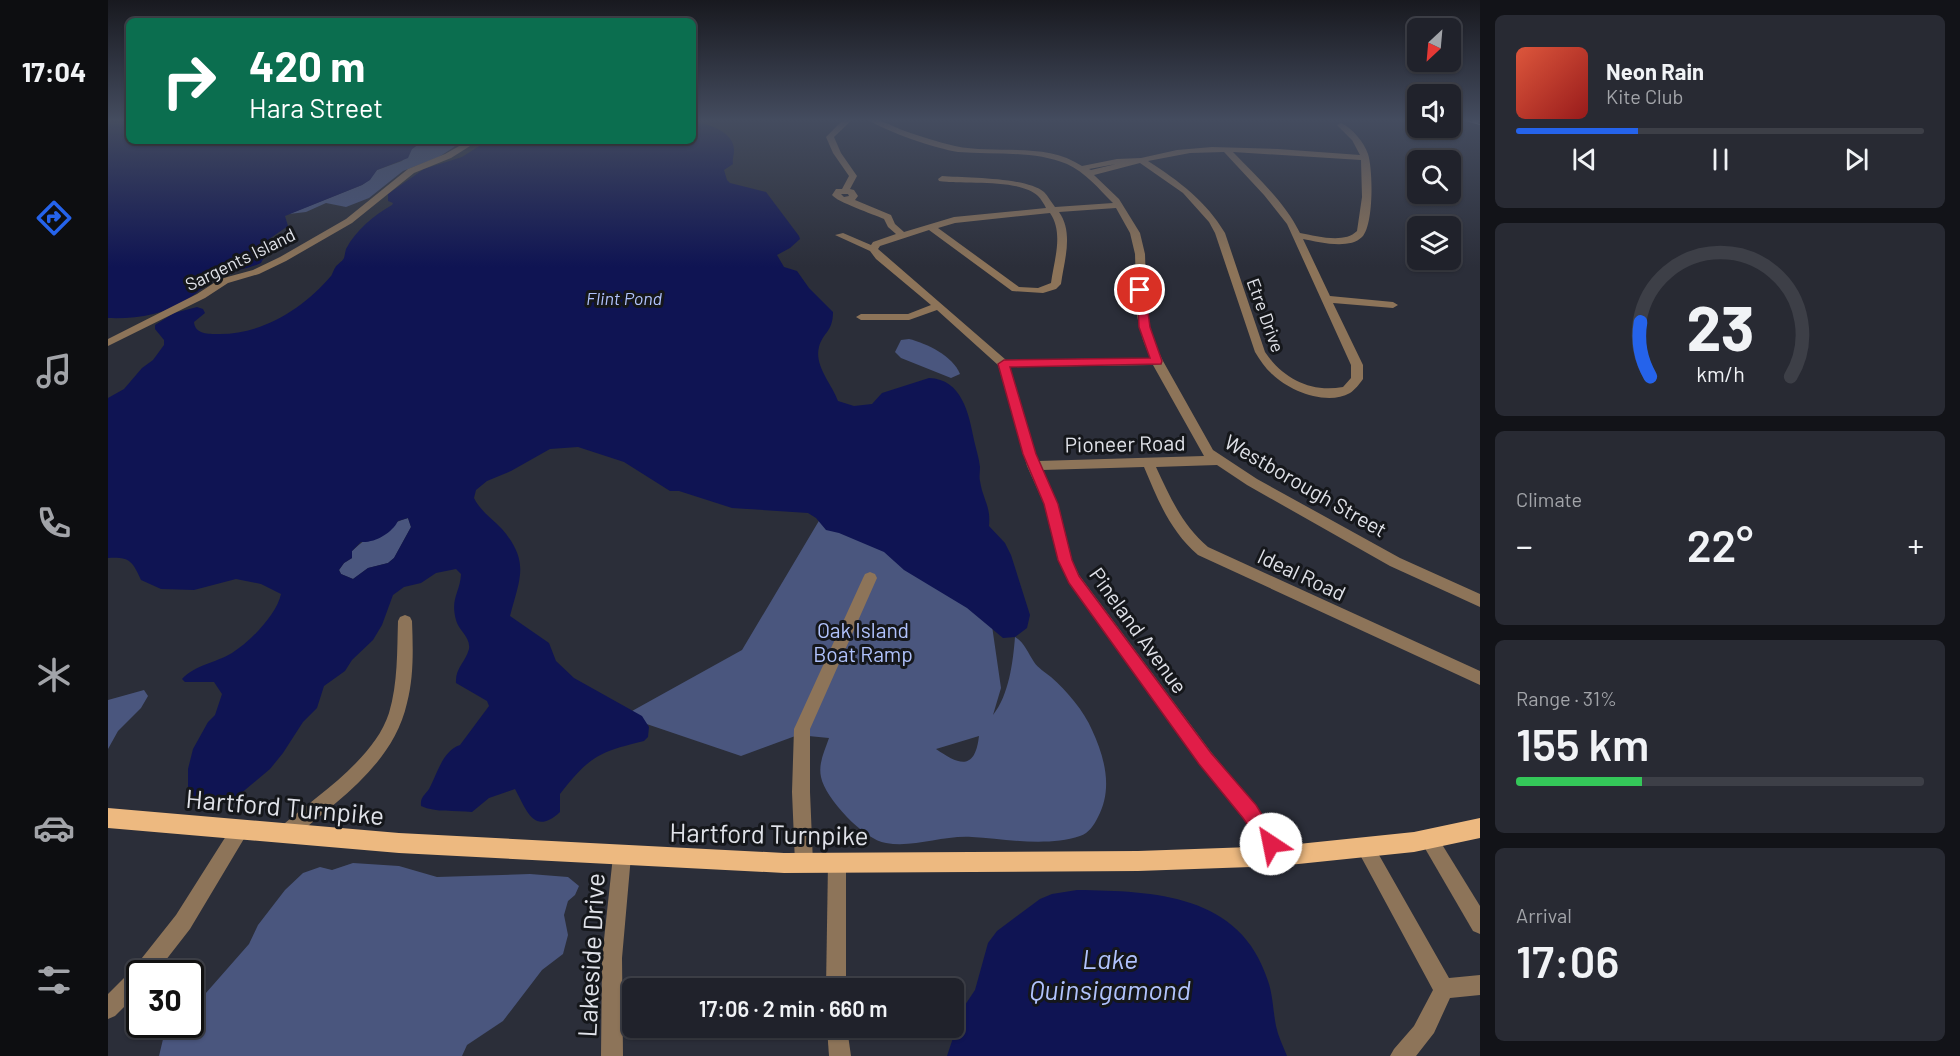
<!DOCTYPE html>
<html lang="en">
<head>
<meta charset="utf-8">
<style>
  :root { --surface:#20222b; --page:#282a33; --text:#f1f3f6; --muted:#a2a4a9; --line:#3d3f47; --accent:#2563eb }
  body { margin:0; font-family:Barlow,sans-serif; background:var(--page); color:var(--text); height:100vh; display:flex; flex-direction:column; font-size:22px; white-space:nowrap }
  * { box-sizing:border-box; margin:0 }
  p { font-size:20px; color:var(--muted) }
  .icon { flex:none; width:33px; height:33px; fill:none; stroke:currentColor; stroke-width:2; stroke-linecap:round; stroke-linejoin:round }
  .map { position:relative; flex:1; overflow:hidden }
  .details { display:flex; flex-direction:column; gap:15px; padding:15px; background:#121318; width:480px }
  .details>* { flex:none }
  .top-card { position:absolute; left:18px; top:18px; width:570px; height:126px; border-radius:9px; box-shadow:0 2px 4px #0004,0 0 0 2px var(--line); background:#0b6e4f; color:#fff; overflow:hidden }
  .needle { width:39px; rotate:206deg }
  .fabs { position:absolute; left:1299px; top:18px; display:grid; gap:12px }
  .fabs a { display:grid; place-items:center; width:54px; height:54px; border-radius:9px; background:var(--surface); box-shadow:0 2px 4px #0004,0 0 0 2px var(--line); font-size:30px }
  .speed { position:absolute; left:18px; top:960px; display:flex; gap:12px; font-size:30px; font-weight:700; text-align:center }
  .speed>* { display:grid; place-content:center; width:78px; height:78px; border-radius:50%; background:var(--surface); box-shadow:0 2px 4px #0004,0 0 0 2px var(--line); line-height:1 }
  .speed .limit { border:3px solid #111; border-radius:9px; background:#fff; color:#111 }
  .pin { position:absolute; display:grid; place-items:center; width:51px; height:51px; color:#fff; margin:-26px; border:3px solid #fff; border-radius:50%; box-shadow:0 2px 6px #0007 }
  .me { position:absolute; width:66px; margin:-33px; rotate:326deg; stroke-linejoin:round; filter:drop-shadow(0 0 4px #0008) }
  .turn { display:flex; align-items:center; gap:21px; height:126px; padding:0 24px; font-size:27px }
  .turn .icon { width:78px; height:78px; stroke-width:2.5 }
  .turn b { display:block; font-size:42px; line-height:51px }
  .big { font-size:45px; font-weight:600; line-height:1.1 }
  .details .tile { flex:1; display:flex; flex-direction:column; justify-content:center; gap:9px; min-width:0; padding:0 21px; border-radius:9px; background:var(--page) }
  .details .dial { align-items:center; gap:0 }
  .dial svg { height:156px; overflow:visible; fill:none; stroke:var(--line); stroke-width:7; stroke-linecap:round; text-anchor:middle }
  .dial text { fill:var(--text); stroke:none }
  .song { display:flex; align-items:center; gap:18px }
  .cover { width:72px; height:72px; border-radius:9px; background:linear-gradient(135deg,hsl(10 70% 55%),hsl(0 70% 35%)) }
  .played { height:6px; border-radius:3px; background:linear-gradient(90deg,var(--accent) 30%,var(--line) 30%) }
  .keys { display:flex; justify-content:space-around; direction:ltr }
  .heat { display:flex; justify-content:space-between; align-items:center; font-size:33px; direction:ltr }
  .charge { height:9px; border-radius:4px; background:linear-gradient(90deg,#34c759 31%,var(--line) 0) }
  .trip { position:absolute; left:514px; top:978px; width:342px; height:60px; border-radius:9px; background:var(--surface); box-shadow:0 2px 4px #0004,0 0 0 2px var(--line); font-weight:600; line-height:60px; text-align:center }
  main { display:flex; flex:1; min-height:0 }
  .menu { display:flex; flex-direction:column; width:108px; justify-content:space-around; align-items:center; background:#0d0e11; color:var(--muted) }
  .menu .icon { width:42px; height:42px }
  .menu .selected { color:var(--accent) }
  .menu b { font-size:27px; color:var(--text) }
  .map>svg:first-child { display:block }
  .green { fill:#4a567e; fill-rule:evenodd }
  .water { fill:#0f1453; fill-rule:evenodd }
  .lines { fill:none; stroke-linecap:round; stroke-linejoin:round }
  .minor { fill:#8d7459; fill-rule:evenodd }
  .major { fill:#edb980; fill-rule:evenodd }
  .rail-casing { stroke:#b7b9c1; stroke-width:4 }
  .rail { stroke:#15171b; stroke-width:2; stroke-dasharray:6; stroke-linecap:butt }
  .route { fill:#e11d48; stroke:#92132f; stroke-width:1.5 }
  .labels { text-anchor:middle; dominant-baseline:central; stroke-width:6; stroke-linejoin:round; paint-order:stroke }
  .far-street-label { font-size:18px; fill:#e0e2e9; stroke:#15171b }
  .far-water-label { font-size:18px; font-style:italic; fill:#b1c3fd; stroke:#15171b }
  .street-label { font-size:21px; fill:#e0e2e9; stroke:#15171b }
  .park-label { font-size:21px; fill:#b0c2fc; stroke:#15171b }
  .near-street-label { font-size:26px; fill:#e0e2e9; stroke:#15171b }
  .near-water-label { font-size:27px; font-style:italic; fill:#b1c3fd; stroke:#15171b }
</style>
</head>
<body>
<main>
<nav class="menu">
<b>17:04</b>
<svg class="icon selected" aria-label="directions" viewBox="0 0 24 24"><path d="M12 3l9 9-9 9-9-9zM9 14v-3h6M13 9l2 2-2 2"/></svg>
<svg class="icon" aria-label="music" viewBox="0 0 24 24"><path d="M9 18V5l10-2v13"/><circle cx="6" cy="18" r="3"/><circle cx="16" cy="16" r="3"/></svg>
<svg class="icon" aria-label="phone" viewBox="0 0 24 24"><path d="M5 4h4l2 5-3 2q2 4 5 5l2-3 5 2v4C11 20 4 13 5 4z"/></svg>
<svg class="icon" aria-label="climate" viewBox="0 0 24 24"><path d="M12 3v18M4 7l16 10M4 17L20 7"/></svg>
<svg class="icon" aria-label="car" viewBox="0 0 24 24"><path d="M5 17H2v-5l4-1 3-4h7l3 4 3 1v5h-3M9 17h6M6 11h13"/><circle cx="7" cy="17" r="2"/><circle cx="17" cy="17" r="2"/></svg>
<svg class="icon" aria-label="filters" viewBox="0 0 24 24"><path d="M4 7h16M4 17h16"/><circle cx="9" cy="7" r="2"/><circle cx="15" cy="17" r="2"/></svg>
</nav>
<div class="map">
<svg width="1372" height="1056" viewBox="0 0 1372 1056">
  <rect width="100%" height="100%" fill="#2b2e39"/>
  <g class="green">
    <polygon points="315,141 350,141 346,147 331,157 295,171 261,198 238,207 218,203 198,212 181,214 254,185 261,180 269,170 294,161 304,149"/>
    <path d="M801 339C818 343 845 356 852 374L843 378 793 358 787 352 793 340Z"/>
    <path d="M715 514 769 542 883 619 893 688 885 715C901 695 905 662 907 637 916 642 920 653 926 662 930 668 937 672 943 677 959 691 976 711 984 730 997 758 1005 789 990 817 986 825 981 833 972 836 939 847 897 839 864 837 835 835 806 848 778 843 756 840 717 798 713 777 710 763 717 750 721 738L690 735 633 756 515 716 634 650ZM871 736C867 771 851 765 828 749Z"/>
    <path d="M300 518 303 527 286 558 280 563 260 568 245 579 233 574 231 570 236 563 244 558V551C260 536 280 524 300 518Z"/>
    <polygon points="36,690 40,696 33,708 10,731 0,749 0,700"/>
    <polygon points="245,863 291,866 329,877 422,874 460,877 471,886 467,895 460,901 456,915 460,935 455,954 434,970 395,1021 359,1045 354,1056 51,1056 56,1035 67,1025 82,1024 83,1010 141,944 150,925 177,890 195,873 212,867 224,870"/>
  </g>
  <g class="water">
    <path d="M0 119H21V141H315L304 149 300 158 269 170 262 180 254 185 177 216 180 226 161 239 174 241C169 251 156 254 153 263 138 270 122 271 110 277 99 282 90 293 80 299 56 315 28 319 0 318Z"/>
    <path d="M585 121C599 124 626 131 626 150 626 156 624 159 625 164L616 170 619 180 622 183 658 192 691 236 692 239 682 248 669 255 676 267 689 271 701 288 725 312C725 332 715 332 711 347 706 366 724 384 730 401L746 406 764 404 774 393 821 378C854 379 861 414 866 440 868 449 871 458 872 467 872 472 871 477 872 481 875 500 883 506 881 526L897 543 903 555 922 615 919 628 907 637 895 638 859 608 796 570 776 552 731 533 718 530 708 518 700 513 624 508 571 491H562L516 462 470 447 442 449 403 471 379 481 368 490 366 498C373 512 384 518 394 529 422 562 412 578 402 616L441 643 448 661 466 678 534 716 541 727 540 737 536 741C490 752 481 757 452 794V812C426 836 419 811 407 789L381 798 364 812C347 810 328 813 313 806 312 797 317 795 321 789 329 775 334 751 352 745L381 706 379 701 348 683C347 668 357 663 361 649 363 637 350 630 348 620 342 598 352 593 353 574L348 569 328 573 313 583 296 587 285 595 274 625 265 640 244 660 237 671 216 686 209 708 195 722 175 753 162 769 125 800H95L80 794V769L85 749 100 722 107 715 114 694 106 682H77L74 679C87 665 107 663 124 653 142 642 169 614 173 594L153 584 128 579 86 590 53 589 33 580C24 560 21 557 0 558V398L16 389 34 368 45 360 56 345V340L47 329V325L66 313 89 307 95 309 97 313 86 322C87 335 102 334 112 334 155 334 196 308 223 276 224 275 226 269 227 268 229 264 234 262 236 258 237 255 237 252 238 249 248 230 265 216 284 205L285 203 280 201V194L316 169 354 157 379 141H585ZM300 518 303 527 286 558 280 563 260 568 245 579 233 574 231 570 236 563 244 558V551L253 542C267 543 284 533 290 521Z"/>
    <path d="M969 890C1046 891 1133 894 1160 981 1165 995 1165 1011 1168 1026 1170 1036 1175 1046 1179 1056H839L855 1008 867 990 880 943 889 931 932 899 944 894Z"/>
  </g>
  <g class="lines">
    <g class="minor">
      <path d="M736 119H745L726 137 733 153 749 176 742 189 746 190 750 196 747 200 783 215 787 224 796 232 846 217 938 208C936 204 933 199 930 196 911 178 856 185 831 181L830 179 834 176C858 178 918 177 936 192 940 196 943 202 947 207L1005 203C991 189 977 172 959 164 925 150 886 155 850 152 829 149 776 131 759 119 773 119 782 125 794 130 811 136 830 142 847 146 888 155 937 141 974 166L1009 159 1033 158 1069 150 1104 147 1170 149 1252 155 1244 140 1229 125 1233 123C1244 128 1256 142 1260 154 1265 169 1266 225 1254 237 1241 250 1211 242 1195 239L1222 296 1285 302 1290 305 1285 308 1225 303 1255 365V379C1252 383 1247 390 1242 393 1219 406 1181 391 1164 374 1157 368 1152 360 1147 352L1107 233 1101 222 1075 193 1032 163 986 175 1011 199 1032 233 1037 254 1039 316 1045 340 1055 361 1105 450 1149 479 1292 558 1372 594V607L1282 566 1139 485 1109 465 1048 467C1062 497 1074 525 1100 547L1372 671V685L1090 555C1062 531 1050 500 1036 467L934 470 950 504 964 560 971 575 1103 752 1148 806 1177 850 1180 856 1177 862 1171 865 1165 862 1136 818 1091 764 961 583 950 560 936 504 919 466 890 365 829 310 801 320H753L748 317 753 314H800L823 305 768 259 762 251 727 235 735 233 763 245 765 242 788 234 780 227 776 219C765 214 729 202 724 195L728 189H734L741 176 725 153 718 137ZM1116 152 1156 195 1179 224 1243 365V378L1235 387C1203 393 1175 379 1157 352L1117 233C1098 201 1071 181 1040 161L1082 153ZM1125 152 1253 160 1254 197 1249 231C1236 244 1209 236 1192 233 1177 202 1149 177 1125 152ZM1008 164 983 170 981 169ZM733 194H740L741 196 736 197ZM1008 208 1022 233 1027 254 1029 316 1035 340 1042 358 898 360 770 249 772 246 821 230 904 291 935 293 948 289 953 284C956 261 966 233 951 212ZM942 213C956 233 946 260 943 283L930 288 911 287 830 228 847 223ZM1045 365 1096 456 930 461 902 367Z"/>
      <polygon points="360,141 370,141 343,158 306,173 244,223 178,261 151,274 120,283 97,298 0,346 0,339 89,294 112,279 145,270 172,257 238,219 300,169 337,154"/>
      <polygon points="762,572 767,574 769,578 702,729 702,792 705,863 702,869 696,872 690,869 687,863 684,792 686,729 755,578 757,574"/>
      <path d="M297 615 302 617 304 621C305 648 306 676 299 703 285 765 229 801 183 840L177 843 171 840 168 834 171 828C207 797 266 760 281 713 290 683 289 651 290 621L292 617Z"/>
      <polygon points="131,822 137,825 140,831 137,837 82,929 47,974 32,974 32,991 7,1016 0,1019 0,994 26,968 68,915 125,825"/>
      <polygon points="1321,830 1327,833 1372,906 1372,934 1365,931 1315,845 1312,839 1315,833"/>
      <polygon points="1257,838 1263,841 1341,978 1372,975 1372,995 1342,998 1326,1033 1308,1056 1282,1056 1286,1049 1306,1026 1325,990 1251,853 1248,847 1251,841"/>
      <polygon points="514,847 520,850 523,856 514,958 515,1056 493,1056 494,958 505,856 508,850"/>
      <polygon points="729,854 735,857 738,863 738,988 718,988 720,863 723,857"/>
      <polygon points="719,1028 739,1028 743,1056 721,1056"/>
    </g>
    <polygon class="major" points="0,808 291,833 676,853 1030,851 1171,846 1306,832 1372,818 1372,838 1306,852 1171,866 1030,871 676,873 291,853 0,828"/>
    <defs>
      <polyline id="rail" points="1359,119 1372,123"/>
    </defs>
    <use href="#rail" class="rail-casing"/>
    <use href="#rail" class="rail"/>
  </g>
  <linearGradient id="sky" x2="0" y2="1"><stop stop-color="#18191f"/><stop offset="0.45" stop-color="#444c5f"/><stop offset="1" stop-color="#444c5f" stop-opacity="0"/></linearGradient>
  <rect width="1372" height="267" fill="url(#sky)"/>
  <polygon class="route" points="1029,287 1037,290 1042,327 1054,361 1053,364 902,367 928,454 950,504 964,560 971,576 1103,753 1148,805 1172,844 1169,850 1163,853 1157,850 1135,818 1091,764 961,583 950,560 936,504 915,454 890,364 896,360 1042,358 1031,327"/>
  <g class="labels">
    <g class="far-street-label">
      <text transform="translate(132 259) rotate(-26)">Sargents Island</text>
      <text transform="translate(1158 315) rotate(70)">Etre Drive</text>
    </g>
    <g class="far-water-label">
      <text x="516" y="298">Flint Pond</text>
    </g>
    <g class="street-label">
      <text transform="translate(1017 443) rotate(-1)">Pioneer Road</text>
      <text transform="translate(1198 485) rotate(30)">Westborough Street</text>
      <text transform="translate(1194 574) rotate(25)">Ideal Road</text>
      <text transform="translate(1031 630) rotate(54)">Pineland Avenue</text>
    </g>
    <g class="park-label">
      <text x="755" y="629">Oak Island<tspan x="755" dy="24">Boat Ramp</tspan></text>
    </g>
    <g class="near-street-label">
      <text transform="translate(177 806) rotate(5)">Hartford Turnpike</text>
      <text transform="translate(661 833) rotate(1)">Hartford Turnpike</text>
      <text transform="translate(482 955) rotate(-87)">Lakeside Drive</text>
    </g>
    <g class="near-water-label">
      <text x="1002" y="958">Lake<tspan x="1002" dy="31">Quinsigamond</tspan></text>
    </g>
  </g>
</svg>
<div class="fabs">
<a><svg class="needle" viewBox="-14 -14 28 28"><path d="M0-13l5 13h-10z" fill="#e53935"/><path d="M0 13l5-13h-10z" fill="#a2a4a9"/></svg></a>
<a><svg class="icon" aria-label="sound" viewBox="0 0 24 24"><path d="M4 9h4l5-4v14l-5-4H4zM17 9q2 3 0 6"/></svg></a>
<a><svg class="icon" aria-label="search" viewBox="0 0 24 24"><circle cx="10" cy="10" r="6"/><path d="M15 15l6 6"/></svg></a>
<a><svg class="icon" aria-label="layers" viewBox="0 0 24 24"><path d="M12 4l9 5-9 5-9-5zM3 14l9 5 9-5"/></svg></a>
</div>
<div class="speed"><div class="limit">30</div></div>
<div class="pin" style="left:1032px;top:290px;background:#d93025"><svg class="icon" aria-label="arrive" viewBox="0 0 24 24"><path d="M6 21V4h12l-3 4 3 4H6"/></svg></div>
<svg class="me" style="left:1163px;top:844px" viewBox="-20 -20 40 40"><circle r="19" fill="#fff"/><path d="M0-13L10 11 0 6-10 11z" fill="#e11d48"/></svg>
<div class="trip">17:06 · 2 min · 660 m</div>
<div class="top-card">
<div class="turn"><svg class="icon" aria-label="right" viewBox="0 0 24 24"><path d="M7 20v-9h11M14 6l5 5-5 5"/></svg><div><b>420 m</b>Hara Street</div></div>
</div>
</div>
<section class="details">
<div class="tile">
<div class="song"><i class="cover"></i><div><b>Neon Rain</b><p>Kite Club</p></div></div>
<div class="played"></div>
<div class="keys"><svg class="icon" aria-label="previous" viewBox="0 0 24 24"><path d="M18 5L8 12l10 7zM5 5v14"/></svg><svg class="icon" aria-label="pause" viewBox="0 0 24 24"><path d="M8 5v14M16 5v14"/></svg><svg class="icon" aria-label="next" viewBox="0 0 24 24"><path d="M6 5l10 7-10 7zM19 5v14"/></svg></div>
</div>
<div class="tile dial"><svg viewBox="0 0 100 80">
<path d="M14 69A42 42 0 1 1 86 69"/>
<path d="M14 69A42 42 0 0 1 9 41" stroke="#2563eb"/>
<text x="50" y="56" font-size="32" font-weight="700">23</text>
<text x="50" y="72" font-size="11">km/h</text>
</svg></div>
<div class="tile"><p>Climate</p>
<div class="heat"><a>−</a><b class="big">22°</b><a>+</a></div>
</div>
<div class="tile"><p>Range · 31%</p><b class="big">155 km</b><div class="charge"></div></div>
<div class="tile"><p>Arrival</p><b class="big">17:06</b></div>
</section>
</main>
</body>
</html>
